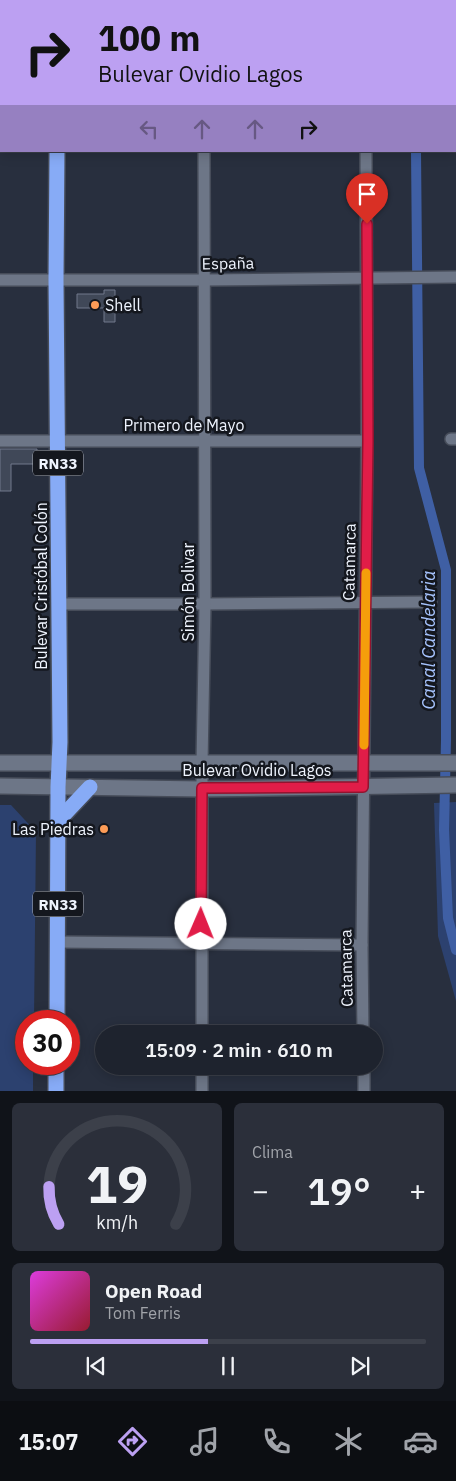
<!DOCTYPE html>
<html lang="es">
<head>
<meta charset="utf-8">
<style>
  :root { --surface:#1e232e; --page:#2b2f3a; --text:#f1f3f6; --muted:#a1a4aa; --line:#3c404a; --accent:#bca0f2 }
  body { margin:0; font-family:"IBM Plex Sans",sans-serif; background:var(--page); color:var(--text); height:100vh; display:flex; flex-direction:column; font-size:19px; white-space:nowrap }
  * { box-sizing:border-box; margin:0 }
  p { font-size:16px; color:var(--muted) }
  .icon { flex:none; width:28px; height:28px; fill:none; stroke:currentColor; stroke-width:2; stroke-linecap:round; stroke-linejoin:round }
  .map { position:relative; height:1091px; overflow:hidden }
  .drawer { display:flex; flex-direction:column; gap:12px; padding:12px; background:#101319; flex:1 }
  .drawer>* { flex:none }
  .banner { position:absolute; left:0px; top:0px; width:456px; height:152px; box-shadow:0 2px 12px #0003,0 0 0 1px var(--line); background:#bca0f2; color:#111; overflow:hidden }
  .speed { position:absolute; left:15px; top:1010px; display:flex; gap:10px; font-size:25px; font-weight:700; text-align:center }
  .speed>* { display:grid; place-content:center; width:65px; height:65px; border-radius:50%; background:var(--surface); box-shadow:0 2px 12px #0003,0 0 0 1px var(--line); line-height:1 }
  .speed .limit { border:8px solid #d22; background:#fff; color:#111 }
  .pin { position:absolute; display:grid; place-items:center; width:42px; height:42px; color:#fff; margin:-51px -21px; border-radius:50% 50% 50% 0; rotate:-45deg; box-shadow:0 0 5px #0007 }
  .pin .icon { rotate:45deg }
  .me { position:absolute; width:55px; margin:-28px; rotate:1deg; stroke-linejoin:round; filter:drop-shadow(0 0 4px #0008) }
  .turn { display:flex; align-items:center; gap:18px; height:105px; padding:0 15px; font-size:22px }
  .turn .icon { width:65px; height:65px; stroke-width:2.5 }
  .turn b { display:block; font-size:35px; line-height:42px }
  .lanes { display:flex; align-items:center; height:48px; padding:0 15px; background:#0003; justify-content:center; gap:25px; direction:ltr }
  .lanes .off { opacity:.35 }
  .big { font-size:38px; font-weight:600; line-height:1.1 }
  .drawer .card { flex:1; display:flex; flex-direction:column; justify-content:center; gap:8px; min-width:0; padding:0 18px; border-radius:8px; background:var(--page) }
  .drawer .dial { align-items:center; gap:0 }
  .dial svg { height:130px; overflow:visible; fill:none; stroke:var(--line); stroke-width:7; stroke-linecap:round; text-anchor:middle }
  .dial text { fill:var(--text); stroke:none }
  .song { display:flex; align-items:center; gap:15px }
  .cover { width:60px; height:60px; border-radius:8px; background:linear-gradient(135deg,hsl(300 70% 55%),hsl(350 70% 35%)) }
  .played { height:5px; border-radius:2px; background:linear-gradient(90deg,var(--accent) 45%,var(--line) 45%) }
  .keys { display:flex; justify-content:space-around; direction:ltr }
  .heat { display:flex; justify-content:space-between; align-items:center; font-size:28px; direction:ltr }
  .drawer .tiles { flex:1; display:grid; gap:12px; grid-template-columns:1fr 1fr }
  .card:last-child { grid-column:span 2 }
  .trip { position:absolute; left:95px; top:1025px; width:288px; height:50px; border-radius:25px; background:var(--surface); box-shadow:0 2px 12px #0003,0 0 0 1px var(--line); font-weight:600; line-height:50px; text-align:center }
  .dock { display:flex; height:80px; justify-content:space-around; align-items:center; background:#0c0e12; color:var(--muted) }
  .dock .icon { width:35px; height:35px }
  .dock .current { color:var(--accent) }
  .dock b { font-size:22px; color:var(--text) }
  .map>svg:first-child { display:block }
  .green { fill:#2c416f }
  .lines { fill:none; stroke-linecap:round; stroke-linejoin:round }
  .canal { stroke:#3f5fa4; stroke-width:10 }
  .building { fill:#404858; stroke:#70798b }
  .street-casing { stroke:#464c59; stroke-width:14 }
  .secondary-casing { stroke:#464c59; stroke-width:18 }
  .highway-casing { stroke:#464c59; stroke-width:18 }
  .street { stroke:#6d7687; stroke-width:11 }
  .secondary { stroke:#6d7687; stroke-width:15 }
  .highway { stroke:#87abf6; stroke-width:15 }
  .route-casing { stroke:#92132f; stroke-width:12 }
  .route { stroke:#e11d48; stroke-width:9 }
  .slow { stroke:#f59e0b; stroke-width:9 }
  .poi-dot { fill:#fd9c57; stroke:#14171e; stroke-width:2 }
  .labels { text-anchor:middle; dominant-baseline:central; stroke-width:5; stroke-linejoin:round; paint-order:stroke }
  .shield { fill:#14171e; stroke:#adb2bb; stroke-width:1 }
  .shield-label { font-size:15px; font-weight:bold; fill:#eff4fe }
  .street-label { font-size:16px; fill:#eff4fe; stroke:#14171e }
  .poi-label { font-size:16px; fill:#eff4fe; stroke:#14171e; text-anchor:start }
  .water-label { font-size:18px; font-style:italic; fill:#a5c2fc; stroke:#14171e }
</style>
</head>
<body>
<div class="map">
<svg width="456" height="1091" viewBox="0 0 456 1091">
  <rect width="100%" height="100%" fill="#282f3e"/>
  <g class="green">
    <polygon points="456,802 456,1001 438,936 434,803"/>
    <polygon points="0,805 11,805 36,832 34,1021 26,1021 26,1064 33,1064 33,1091 0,1091"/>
  </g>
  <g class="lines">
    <g class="canal">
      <polyline points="382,0 382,1"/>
      <polyline points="416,151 419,468 446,570 446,740 444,830 448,918 456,950"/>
    </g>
  </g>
  <g class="building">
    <polygon points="104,290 115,290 115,322 104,322 104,308 77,308 77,294 104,294"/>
    <polygon points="0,449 37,449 37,464 11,464 11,491 0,491"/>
  </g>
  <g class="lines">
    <defs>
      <g id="street">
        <polyline points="204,0 204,1"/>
        <polyline points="356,0 356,1"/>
        <polyline points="455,117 456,117"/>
        <polyline points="0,119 1,119"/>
        <polyline points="0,280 204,280 456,277"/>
        <polyline points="451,439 456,439"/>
        <polyline points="0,441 367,441"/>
        <polyline points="58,604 205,604 431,602"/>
        <polyline points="58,942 362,945"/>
        <polyline points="202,1034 202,763 205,604 204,151"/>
        <polyline points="363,1034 362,945 367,441 366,151"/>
        <polyline points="202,1066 202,1091"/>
        <polyline points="364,1066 364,1091"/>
      </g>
      <g id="secondary">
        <polyline points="0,763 456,763"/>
        <polyline points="0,786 202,789 456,785"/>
      </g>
      <g id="highway">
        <polyline points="58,1 58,0"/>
        <polyline points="57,151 56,280 60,742 58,787 57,1021"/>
        <polyline points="58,821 90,787"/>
        <polyline points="56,1091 56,1064"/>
      </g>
    </defs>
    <use href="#street" class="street-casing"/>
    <use href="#secondary" class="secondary-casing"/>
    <use href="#highway" class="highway-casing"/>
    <use href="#street" class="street"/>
    <use href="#secondary" class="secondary"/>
    <use href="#highway" class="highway"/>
  </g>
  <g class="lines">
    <defs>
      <polyline id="route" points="201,924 202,788 363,787 368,441 367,224"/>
    </defs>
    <use href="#route" class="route-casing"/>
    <use href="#route" class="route"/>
    <polyline class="slow" points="364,745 366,573"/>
  </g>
  <g class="poi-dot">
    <circle cx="95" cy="305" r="5"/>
    <circle cx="104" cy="829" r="5"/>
  </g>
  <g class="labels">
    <g class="shield">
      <rect x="33" y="450.5" width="50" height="25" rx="4"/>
      <rect x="33" y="891.5" width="50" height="25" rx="4"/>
    </g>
    <g class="shield-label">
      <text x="58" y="463">RN33</text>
      <text x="58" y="904">RN33</text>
    </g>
    <g class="street-label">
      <text transform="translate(228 263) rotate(-1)">España</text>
      <text x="184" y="425">Primero de Mayo</text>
      <text transform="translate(349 562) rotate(-89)">Catamarca</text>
      <text transform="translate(41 586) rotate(-90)">Bulevar Cristóbal Colón</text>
      <text transform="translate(188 592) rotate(-90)">Simón Bolivar</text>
      <text x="257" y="770">Bulevar Ovidio Lagos</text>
      <text transform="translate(346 968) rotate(-91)">Catamarca</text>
    </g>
    <g class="poi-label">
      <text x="105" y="305">Shell</text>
      <text x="94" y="829" text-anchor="end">Las Piedras</text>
    </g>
    <g class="water-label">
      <text transform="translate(428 640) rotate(-90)">Canal Candelaria</text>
    </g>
  </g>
</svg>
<div class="speed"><div class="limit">30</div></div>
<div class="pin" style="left:367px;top:224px;background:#d93025"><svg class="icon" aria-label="arrive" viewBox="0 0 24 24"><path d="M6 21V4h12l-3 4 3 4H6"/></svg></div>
<svg class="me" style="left:201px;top:924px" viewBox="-20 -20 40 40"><circle r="19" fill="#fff"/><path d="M0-13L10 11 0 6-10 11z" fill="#e11d48"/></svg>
<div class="trip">15:09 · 2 min · 610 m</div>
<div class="banner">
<div class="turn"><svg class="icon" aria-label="right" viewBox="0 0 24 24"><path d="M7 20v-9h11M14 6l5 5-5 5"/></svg><div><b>100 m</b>Bulevar Ovidio Lagos</div></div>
<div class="lanes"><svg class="icon off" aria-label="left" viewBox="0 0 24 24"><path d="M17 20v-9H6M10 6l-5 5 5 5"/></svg><svg class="icon off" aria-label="ahead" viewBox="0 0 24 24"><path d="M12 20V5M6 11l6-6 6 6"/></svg><svg class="icon off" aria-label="ahead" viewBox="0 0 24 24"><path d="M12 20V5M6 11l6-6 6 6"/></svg><svg class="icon" aria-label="right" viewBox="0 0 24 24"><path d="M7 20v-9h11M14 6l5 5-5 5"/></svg></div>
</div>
</div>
<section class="drawer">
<div class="tiles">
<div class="card dial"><svg viewBox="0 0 100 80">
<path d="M14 69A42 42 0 1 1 86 69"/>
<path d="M14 69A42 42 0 0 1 8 46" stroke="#bca0f2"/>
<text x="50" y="56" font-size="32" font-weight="700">19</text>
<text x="50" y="72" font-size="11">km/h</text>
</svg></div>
<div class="card"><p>Clima</p>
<div class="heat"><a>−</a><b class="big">19°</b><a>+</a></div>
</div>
<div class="card">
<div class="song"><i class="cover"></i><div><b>Open Road</b><p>Tom Ferris</p></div></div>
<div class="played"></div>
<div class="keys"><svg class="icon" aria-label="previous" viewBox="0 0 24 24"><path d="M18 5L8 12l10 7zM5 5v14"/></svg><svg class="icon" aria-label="pause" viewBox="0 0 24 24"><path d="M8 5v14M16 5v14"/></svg><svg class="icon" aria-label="next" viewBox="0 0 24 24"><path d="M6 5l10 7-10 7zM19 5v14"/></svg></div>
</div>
</div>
</section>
<nav class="dock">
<b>15:07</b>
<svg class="icon current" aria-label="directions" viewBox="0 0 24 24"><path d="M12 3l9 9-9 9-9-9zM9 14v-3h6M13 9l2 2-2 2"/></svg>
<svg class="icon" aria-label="music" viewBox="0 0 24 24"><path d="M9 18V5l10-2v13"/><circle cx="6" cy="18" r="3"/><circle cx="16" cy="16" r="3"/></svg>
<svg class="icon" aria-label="phone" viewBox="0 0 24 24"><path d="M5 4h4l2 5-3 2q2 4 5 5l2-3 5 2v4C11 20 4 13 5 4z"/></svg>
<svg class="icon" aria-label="climate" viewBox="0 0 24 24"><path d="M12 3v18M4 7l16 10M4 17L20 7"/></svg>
<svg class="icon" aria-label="car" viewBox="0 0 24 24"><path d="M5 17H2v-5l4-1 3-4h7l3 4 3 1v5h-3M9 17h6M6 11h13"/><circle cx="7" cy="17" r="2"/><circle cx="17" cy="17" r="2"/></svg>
</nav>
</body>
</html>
